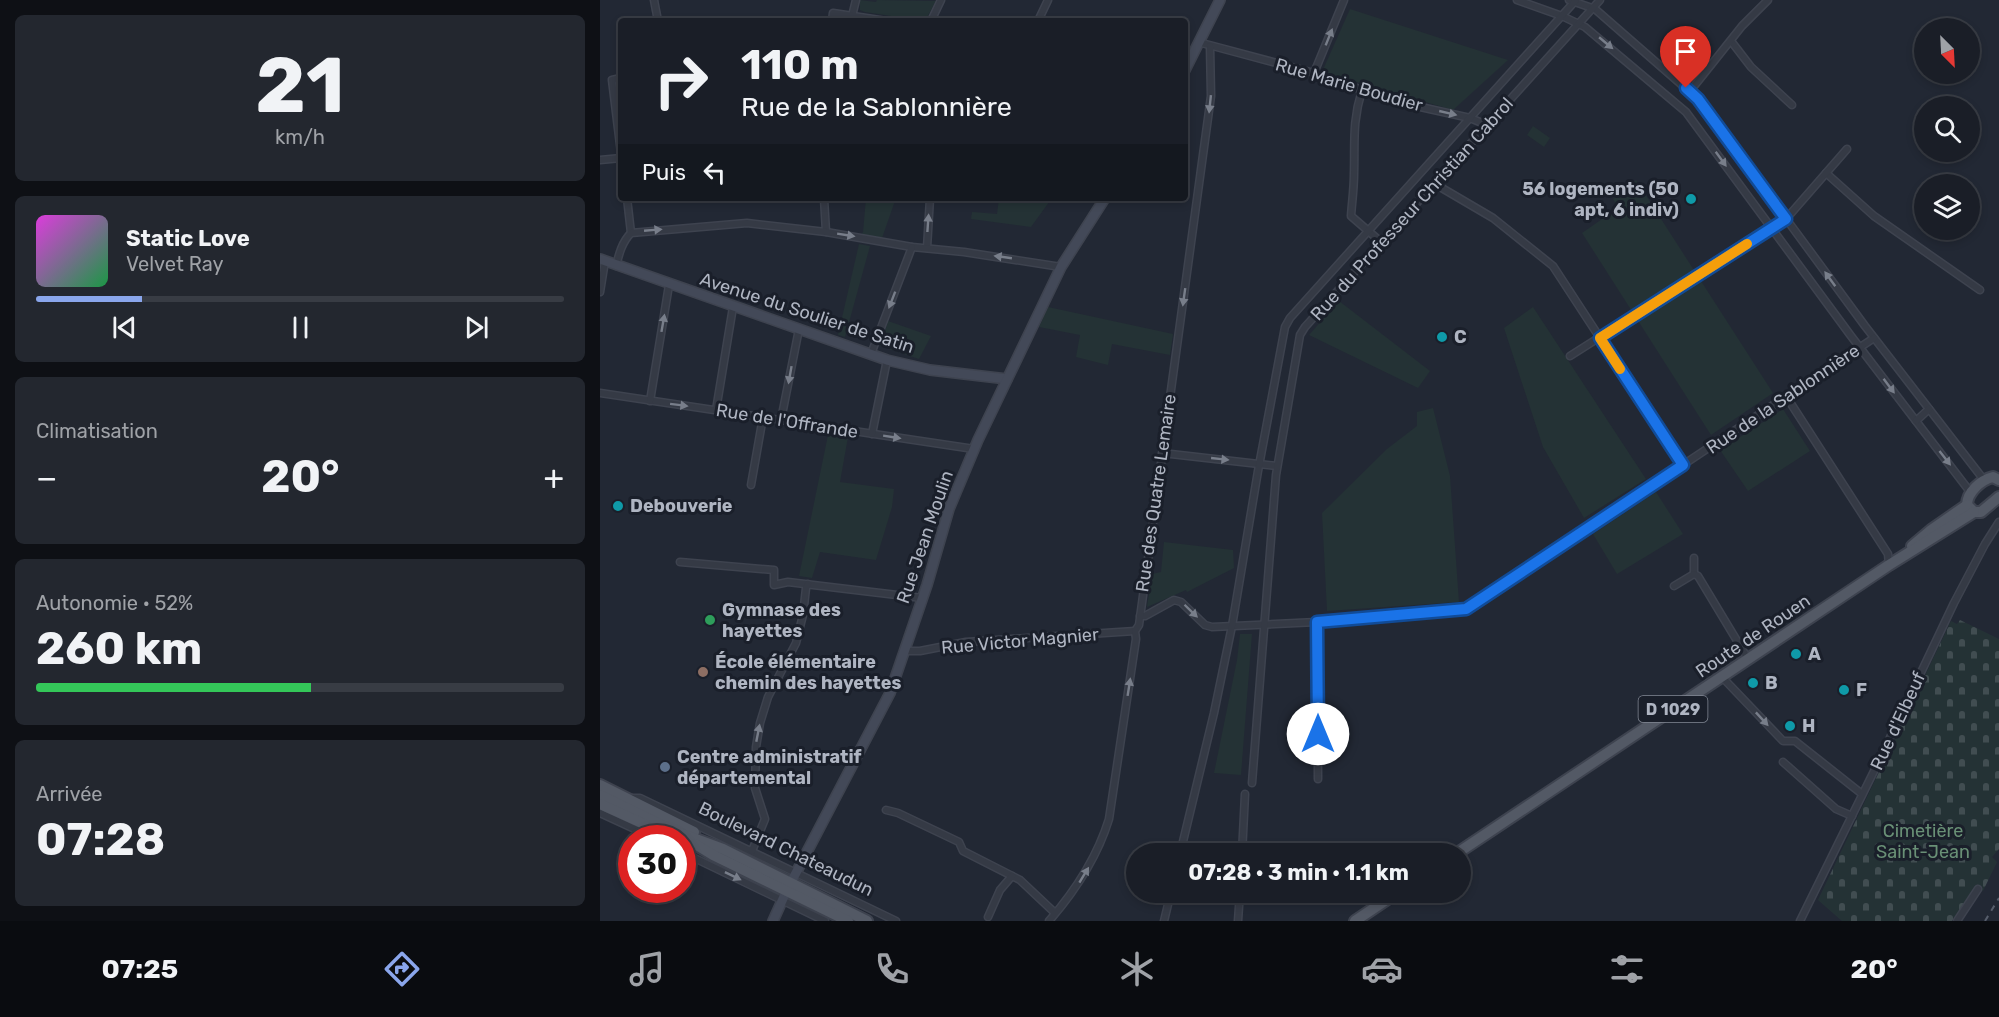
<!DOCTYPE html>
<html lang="fr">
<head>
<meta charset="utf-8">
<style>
  :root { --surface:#1a1e27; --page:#23272f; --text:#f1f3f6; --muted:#9fa2a7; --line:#383c44; --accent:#8aa6ec }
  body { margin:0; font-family:Rubik,sans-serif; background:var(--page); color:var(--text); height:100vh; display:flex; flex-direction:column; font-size:22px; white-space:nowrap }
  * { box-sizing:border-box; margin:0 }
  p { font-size:20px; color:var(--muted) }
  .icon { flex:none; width:33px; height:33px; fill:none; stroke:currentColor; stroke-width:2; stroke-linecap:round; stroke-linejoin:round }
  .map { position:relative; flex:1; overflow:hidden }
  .details { display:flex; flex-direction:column; gap:15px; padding:15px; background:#0e1015; width:600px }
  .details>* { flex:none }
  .hud { position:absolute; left:18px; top:18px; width:570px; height:183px; border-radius:6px; box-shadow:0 3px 9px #0003,0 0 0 2px var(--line); background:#1a1e27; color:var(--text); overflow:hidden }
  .needle { width:39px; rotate:156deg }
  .controls { position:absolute; left:1314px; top:18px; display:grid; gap:12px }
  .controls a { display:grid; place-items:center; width:66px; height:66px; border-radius:50%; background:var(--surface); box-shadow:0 3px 9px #0003,0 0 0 2px var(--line); font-size:30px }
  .speed { position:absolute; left:18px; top:825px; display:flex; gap:12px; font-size:30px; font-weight:700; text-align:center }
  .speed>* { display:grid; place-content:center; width:78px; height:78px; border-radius:50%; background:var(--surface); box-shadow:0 3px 9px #0003,0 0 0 2px var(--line); line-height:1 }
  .speed .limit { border:9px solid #d22; background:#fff; color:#111 }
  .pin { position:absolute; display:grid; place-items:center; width:51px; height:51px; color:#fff; margin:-62px -26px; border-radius:50% 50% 50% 0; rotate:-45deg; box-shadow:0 0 6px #0007 }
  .pin .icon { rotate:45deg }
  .me { position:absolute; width:66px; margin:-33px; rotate:0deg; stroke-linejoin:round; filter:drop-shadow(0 0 4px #0008) }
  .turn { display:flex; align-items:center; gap:21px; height:126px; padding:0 24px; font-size:27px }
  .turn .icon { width:78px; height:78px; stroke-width:2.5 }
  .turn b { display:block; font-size:42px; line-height:51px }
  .then { display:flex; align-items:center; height:57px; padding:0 24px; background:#0003; gap:12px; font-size:22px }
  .big { font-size:45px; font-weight:700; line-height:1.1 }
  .details .card { flex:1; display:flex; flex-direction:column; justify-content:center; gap:9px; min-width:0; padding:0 21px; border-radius:9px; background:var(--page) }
  .details .dial { align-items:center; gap:0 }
  .dial b { font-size:78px; line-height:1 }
  .song { display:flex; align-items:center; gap:18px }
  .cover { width:72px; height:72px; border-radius:9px; background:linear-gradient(135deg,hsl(300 70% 55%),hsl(140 70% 35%)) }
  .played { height:6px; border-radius:3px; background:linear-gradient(90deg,var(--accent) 20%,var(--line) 20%) }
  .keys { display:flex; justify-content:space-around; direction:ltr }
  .heat { display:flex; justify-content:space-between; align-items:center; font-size:33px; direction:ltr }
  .charge { height:9px; border-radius:4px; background:linear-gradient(90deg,#34c759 52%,var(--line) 0) }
  .trip { position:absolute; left:526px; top:843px; width:345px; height:60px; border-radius:30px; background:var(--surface); box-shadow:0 3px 9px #0003,0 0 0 2px var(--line); font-weight:700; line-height:60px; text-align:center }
  .dock { display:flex; height:96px; justify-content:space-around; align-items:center; background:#0a0c10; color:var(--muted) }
  .dock .icon { width:42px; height:42px }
  .dock .active { color:var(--accent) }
  .dock b { font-size:27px; color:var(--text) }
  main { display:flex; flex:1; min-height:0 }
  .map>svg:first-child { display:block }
  .cemetery { fill:url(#cemetery-stones) }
  .green { fill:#243235 }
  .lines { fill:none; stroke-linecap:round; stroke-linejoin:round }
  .street-casing { stroke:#3e434f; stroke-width:9 }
  .secondary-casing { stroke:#3e434f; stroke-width:12 }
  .primary-casing { stroke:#3e434f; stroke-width:14 }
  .street { stroke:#353a45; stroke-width:6 }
  .secondary { stroke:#434958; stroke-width:9 }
  .primary { stroke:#535965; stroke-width:10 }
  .rail { stroke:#575e6c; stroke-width:2; stroke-dasharray:6 6; stroke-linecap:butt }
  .oneway { fill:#787e8a }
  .route-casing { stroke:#114b97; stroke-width:15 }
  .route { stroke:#1a73e8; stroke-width:10 }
  .slow { stroke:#f59e0b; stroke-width:10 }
  .culture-dot { fill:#0f9aa8; stroke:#1a1f2a; stroke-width:2 }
  .leisure-dot { fill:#2e9e5b; stroke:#1a1f2a; stroke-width:2 }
  .education-dot { fill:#8d6e63; stroke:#1a1f2a; stroke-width:2 }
  .service-dot { fill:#5c6f8a; stroke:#1a1f2a; stroke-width:2 }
  .labels { text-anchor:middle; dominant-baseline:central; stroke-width:6; stroke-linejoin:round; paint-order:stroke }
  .shield { fill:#1a1f2a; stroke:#828894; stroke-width:1.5 }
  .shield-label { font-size:16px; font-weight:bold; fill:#afb5c2 }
  .street-label { font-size:18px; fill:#afb5c2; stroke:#1a1f2a }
  .poi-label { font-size:18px; font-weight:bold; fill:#afb5c2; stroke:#1a1f2a; text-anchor:start }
  .park-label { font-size:18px; fill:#699076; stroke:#1a1f2a }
</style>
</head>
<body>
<main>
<section class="details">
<div class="card dial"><b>21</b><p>km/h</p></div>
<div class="card">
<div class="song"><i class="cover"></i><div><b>Static Love</b><p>Velvet Ray</p></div></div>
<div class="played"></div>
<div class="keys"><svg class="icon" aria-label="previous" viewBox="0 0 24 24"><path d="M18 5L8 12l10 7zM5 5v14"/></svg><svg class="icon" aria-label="pause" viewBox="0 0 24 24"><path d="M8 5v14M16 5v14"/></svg><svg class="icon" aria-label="next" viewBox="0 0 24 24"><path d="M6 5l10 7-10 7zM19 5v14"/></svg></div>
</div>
<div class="card"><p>Climatisation</p>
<div class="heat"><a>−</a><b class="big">20°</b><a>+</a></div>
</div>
<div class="card"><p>Autonomie · 52%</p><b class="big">260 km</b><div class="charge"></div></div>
<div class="card"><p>Arrivée</p><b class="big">07:28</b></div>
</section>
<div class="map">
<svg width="1399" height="921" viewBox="0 0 1399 921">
  <defs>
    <pattern id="cemetery-stones" width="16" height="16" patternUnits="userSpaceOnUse" patternTransform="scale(1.5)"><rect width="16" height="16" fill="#243235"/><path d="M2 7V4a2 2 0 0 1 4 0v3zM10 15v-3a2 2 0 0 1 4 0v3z" fill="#414d51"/></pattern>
  </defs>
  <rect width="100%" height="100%" fill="#222834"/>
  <polygon class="cemetery" points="1360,620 1399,639 1399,849 1392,857 1397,862 1383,891 1376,888 1352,921 1242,921 1218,900 1351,621 1357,624"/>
  <g class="green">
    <polygon points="260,0 276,2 277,0 336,1 325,21 323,21 265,12 260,10"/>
    <polygon points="750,9 908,60 853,110 722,72"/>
    <polygon points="933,126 950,138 944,147 927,135"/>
    <polygon points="1036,180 1173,393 1111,435 982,233 1018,208 1013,199"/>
    <polygon points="266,198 296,198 282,238 261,236 263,232"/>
    <polygon points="399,198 452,198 431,227 371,219 372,212 397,214"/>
    <polygon points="259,244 270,246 245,337 238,335"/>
    <polygon points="739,301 830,371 818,388 709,335"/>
    <polygon points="448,307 573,334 570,355 512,344 508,365 476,357 480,335 439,327"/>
    <polygon points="933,307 1046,479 984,518 943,447 904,328"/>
    <polygon points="288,321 331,336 319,359 280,346"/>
    <polygon points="833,408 850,476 859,602 727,611 722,513 787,449 817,426 817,412"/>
    <polygon points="1183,409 1210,451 1148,491 1120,450"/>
    <polygon points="228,435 248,437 240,482 294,489 292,507 276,560 220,552 212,578 199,576"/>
    <polygon points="1056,492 1083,534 1017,574 993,534"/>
    <polygon points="564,542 633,550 634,568 587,592 586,590 547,607 552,574 561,572"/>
    <polygon points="640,634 652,634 641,775 614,773 637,660"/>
  </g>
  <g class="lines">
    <defs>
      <g id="street">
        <polyline points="54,0 58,21"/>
        <polyline points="917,0 962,16 985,27 1086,112 1251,336 1371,493"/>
        <polyline points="969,0 995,9 1098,99 1265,326 1384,480"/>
        <polyline points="252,16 256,0"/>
        <polyline points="232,21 233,13 286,21"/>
        <polyline points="331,21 341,0"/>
        <polyline points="438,21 448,0"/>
        <polyline points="1131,41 1151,67 1192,105"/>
        <polyline points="598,42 714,73 762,90 816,106 870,118 887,125"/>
        <polyline points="714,73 744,0"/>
        <polyline points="21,78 12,80 21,153"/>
        <polyline points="1095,85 1142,26 1168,0"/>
        <path d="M762 90C752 122 755 142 754 174 754 188 752 202 751 216L781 242"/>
        <polyline points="0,160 21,158"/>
        <polyline points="1226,173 1274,216 1380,290"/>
        <polyline points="835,184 893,218 953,266 1083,465"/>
        <polyline points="27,198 31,233"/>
        <polyline points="224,198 226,232"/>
        <polyline points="327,248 330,198"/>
        <path d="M16 266C19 254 22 242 31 233L147 223 226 232 312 247 364 252 461 267"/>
        <polyline points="0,292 5,261"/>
        <polyline points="271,354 312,247"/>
        <polyline points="970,356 1186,219 1247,149"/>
        <polyline points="0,393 374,449"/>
        <polyline points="1186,396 1288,554 1289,565"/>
        <polyline points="50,401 69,285"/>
        <polyline points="116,410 133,307"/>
        <polyline points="181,420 199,329"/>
        <polyline points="1316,421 1329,409"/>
        <polyline points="272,434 287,360"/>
        <polyline points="562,453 677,466"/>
        <polyline points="151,485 163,417"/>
        <polyline points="1094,558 1094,574"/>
        <polyline points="80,562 174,570 174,585 188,582 322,598"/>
        <polyline points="1074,586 1094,574 1098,576 1148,659"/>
        <polyline points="540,616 545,616 574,600 581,602 605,625 612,627 717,622 866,609 1274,338"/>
        <polyline points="717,622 718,779"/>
        <polyline points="305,651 320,651 366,642 535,631"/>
        <polyline points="1122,677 1183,741 1195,741 1262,794"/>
        <polyline points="1183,762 1236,809 1252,816"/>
        <polyline points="652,783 676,475 700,335 705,327 1000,0"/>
        <polyline points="31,798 40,798 296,921"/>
        <polyline points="286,810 298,813 359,842 363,851 420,880 455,913"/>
        <polyline points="0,813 54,838"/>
        <polyline points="152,851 165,819 155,788 156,747 160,723 168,697 196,643 203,615 206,588 208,584"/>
        <polyline points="82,852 225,921"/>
        <polyline points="580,854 614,713 632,626 658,471 685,327 690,318 976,0"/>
        <polyline points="642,854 645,794"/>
        <polyline points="388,917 400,890 412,876"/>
        <path d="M449 921C476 890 497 858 509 819L536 639 535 631 539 625 611 96 610 46"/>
        <polyline points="564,921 571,892"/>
        <polyline points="638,921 640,892"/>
        <polyline points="1200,921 1277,765 1354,603 1385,544 1399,522"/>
        <polyline points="1357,921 1378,889"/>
      </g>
      <g id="secondary">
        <polyline points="585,70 620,0"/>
        <polyline points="0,259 287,360 330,370 407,379"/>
        <polyline points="173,921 186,892 290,693 327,585 349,509 378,440 461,267 505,198"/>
      </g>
      <g id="primary">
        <path d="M1399 480 1393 477C1381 480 1367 492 1367 505L1374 512H1381L1399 497"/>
        <polyline points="1312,546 1331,530 1367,505"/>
        <polyline points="0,785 94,832"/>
        <polyline points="0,795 74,831 123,849 267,921"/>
        <polyline points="0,804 46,825"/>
        <polyline points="95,844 113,855 248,921"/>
        <polyline points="856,854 1289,565 1374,512"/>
        <polyline points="755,921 798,892"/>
      </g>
    </defs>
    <use href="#street" class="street-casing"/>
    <use href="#secondary" class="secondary-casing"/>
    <use href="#primary" class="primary-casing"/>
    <use href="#street" class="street"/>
    <use href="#secondary" class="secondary"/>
    <use href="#primary" class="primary"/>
    <polyline class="rail" points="1385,921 1399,898"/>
  </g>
  <defs><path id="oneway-solid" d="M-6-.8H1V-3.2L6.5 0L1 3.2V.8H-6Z" transform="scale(1.5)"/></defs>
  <g class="oneway">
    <use href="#oneway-solid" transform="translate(729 37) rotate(-68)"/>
    <use href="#oneway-solid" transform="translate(1006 43) rotate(40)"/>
    <use href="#oneway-solid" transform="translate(610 104) rotate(96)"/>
    <use href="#oneway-solid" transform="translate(848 113) rotate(13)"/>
    <use href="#oneway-solid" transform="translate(1121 159) rotate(54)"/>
    <use href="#oneway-solid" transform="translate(328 223) rotate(-86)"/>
    <use href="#oneway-solid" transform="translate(53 230) rotate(-5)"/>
    <use href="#oneway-solid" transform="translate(246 235) rotate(9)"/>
    <use href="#oneway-solid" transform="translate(403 257) rotate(-172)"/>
    <use href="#oneway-solid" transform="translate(1230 279) rotate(-126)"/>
    <use href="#oneway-solid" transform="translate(584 297) rotate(98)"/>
    <use href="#oneway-solid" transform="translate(292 300) rotate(111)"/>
    <use href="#oneway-solid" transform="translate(63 323) rotate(-80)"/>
    <use href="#oneway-solid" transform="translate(190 375) rotate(100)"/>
    <use href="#oneway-solid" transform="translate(1289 386) rotate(53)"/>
    <use href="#oneway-solid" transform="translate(79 405) rotate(7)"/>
    <use href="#oneway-solid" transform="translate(292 437) rotate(9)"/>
    <use href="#oneway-solid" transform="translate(1345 458) rotate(52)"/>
    <use href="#oneway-solid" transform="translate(620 459) rotate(6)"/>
    <use href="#oneway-solid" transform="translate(591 611) rotate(44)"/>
    <use href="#oneway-solid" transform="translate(529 687) rotate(-81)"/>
    <use href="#oneway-solid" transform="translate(1162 719) rotate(47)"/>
    <use href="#oneway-solid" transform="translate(158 733) rotate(-79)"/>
    <use href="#oneway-solid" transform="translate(484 875) rotate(-59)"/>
    <use href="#oneway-solid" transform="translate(133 876) rotate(26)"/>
  </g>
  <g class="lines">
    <defs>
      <polyline id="route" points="718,734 717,622 866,609 1083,465 1000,338 1186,219 1098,99 1086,88"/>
    </defs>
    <use href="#route" class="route-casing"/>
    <use href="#route" class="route"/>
    <polyline class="slow" points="1020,369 1000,338 1147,244"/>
  </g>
  <g class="culture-dot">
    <circle cx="1091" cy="199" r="6"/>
    <circle cx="842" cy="337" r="6"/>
    <circle cx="18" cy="506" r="6"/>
    <circle cx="1196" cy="654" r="6"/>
    <circle cx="1153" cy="683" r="6"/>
    <circle cx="1244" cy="690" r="6"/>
    <circle cx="1190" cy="726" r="6"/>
  </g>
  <circle class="leisure-dot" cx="110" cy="620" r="6"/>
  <circle class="education-dot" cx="103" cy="672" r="6"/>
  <circle class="service-dot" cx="65" cy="767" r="6"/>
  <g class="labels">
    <rect class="shield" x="1038.5" y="696" width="69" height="26" rx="4.5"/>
    <g class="shield-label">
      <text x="1073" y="709">D 1029</text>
    </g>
    <g class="street-label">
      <text transform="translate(749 85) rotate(16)">Rue Marie Boudier</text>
      <text transform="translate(812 209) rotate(-48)">Rue du Professeur Christian Cabrol</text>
      <text transform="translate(207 313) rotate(18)">Avenue du Soulier de Satin</text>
      <text transform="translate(1183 399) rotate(-34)">Rue de la Sablonnière</text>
      <text transform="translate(187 421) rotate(9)">Rue de l'Offrande</text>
      <text transform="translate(556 493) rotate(-82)">Rue des Quatre Lemaire</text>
      <text transform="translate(325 537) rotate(-71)">Rue Jean Moulin</text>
      <text transform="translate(1153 636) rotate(-34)">Route de Rouen</text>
      <text transform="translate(420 641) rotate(-5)">Rue Victor Magnier</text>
      <text transform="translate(1298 721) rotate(-65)">Rue d'Elbeuf</text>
      <text transform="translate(186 849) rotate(26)">Boulevard Chateaudun</text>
    </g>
    <g class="poi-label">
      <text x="1079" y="189" text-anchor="end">56 logements (50<tspan x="1079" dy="21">apt, 6 indiv)</tspan></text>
      <text x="854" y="337">C</text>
      <text x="30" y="506">Debouverie</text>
      <text x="122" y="610">Gymnase des<tspan x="122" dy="21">hayettes</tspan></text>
      <text x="1208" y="654">A</text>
      <text x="115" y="662">École élémentaire<tspan x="115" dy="21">chemin des hayettes</tspan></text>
      <text x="1165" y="683">B</text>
      <text x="1256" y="690">F</text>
      <text x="1202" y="726">H</text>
      <text x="77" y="757">Centre administratif<tspan x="77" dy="21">départemental</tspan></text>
    </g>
    <g class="park-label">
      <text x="1323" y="831">Cimetière<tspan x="1323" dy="21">Saint-Jean</tspan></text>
    </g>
  </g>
</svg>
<div class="controls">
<a><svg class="needle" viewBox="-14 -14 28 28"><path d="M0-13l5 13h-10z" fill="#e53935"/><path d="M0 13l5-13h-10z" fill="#9fa2a7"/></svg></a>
<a><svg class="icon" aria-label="search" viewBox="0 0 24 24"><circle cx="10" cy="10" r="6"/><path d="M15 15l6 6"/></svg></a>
<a><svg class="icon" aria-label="layers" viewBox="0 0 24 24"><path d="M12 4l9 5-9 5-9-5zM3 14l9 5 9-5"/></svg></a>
</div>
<div class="speed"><div class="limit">30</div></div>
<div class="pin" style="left:1086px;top:88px;background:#d93025"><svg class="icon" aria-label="arrive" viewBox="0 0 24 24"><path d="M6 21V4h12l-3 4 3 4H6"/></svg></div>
<svg class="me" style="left:718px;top:734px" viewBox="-20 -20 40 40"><circle r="19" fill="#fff"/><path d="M0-13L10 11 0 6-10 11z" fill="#1a73e8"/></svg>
<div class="trip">07:28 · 3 min · 1.1 km</div>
<div class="hud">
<div class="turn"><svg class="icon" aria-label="right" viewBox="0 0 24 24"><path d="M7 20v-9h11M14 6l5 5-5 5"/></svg><div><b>110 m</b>Rue de la Sablonnière</div></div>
<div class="then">Puis<svg class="icon" aria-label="left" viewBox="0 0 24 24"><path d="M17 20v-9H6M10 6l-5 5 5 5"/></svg></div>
</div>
</div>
</main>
<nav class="dock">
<b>07:25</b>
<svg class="icon active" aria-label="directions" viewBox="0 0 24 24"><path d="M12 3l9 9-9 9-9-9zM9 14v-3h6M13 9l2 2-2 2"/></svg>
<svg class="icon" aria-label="music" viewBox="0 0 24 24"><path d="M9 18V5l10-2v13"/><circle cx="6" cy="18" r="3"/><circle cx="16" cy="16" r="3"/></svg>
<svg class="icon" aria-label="phone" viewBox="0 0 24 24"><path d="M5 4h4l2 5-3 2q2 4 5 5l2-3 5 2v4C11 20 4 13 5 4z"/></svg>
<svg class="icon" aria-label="climate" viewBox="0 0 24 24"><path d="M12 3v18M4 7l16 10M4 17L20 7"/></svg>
<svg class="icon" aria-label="car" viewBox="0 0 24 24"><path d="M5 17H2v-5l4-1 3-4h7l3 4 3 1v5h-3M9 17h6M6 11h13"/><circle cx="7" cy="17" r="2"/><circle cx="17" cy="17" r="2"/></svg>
<svg class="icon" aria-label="filters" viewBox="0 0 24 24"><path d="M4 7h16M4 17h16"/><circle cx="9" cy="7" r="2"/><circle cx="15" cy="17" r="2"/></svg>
<b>20°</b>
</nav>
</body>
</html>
